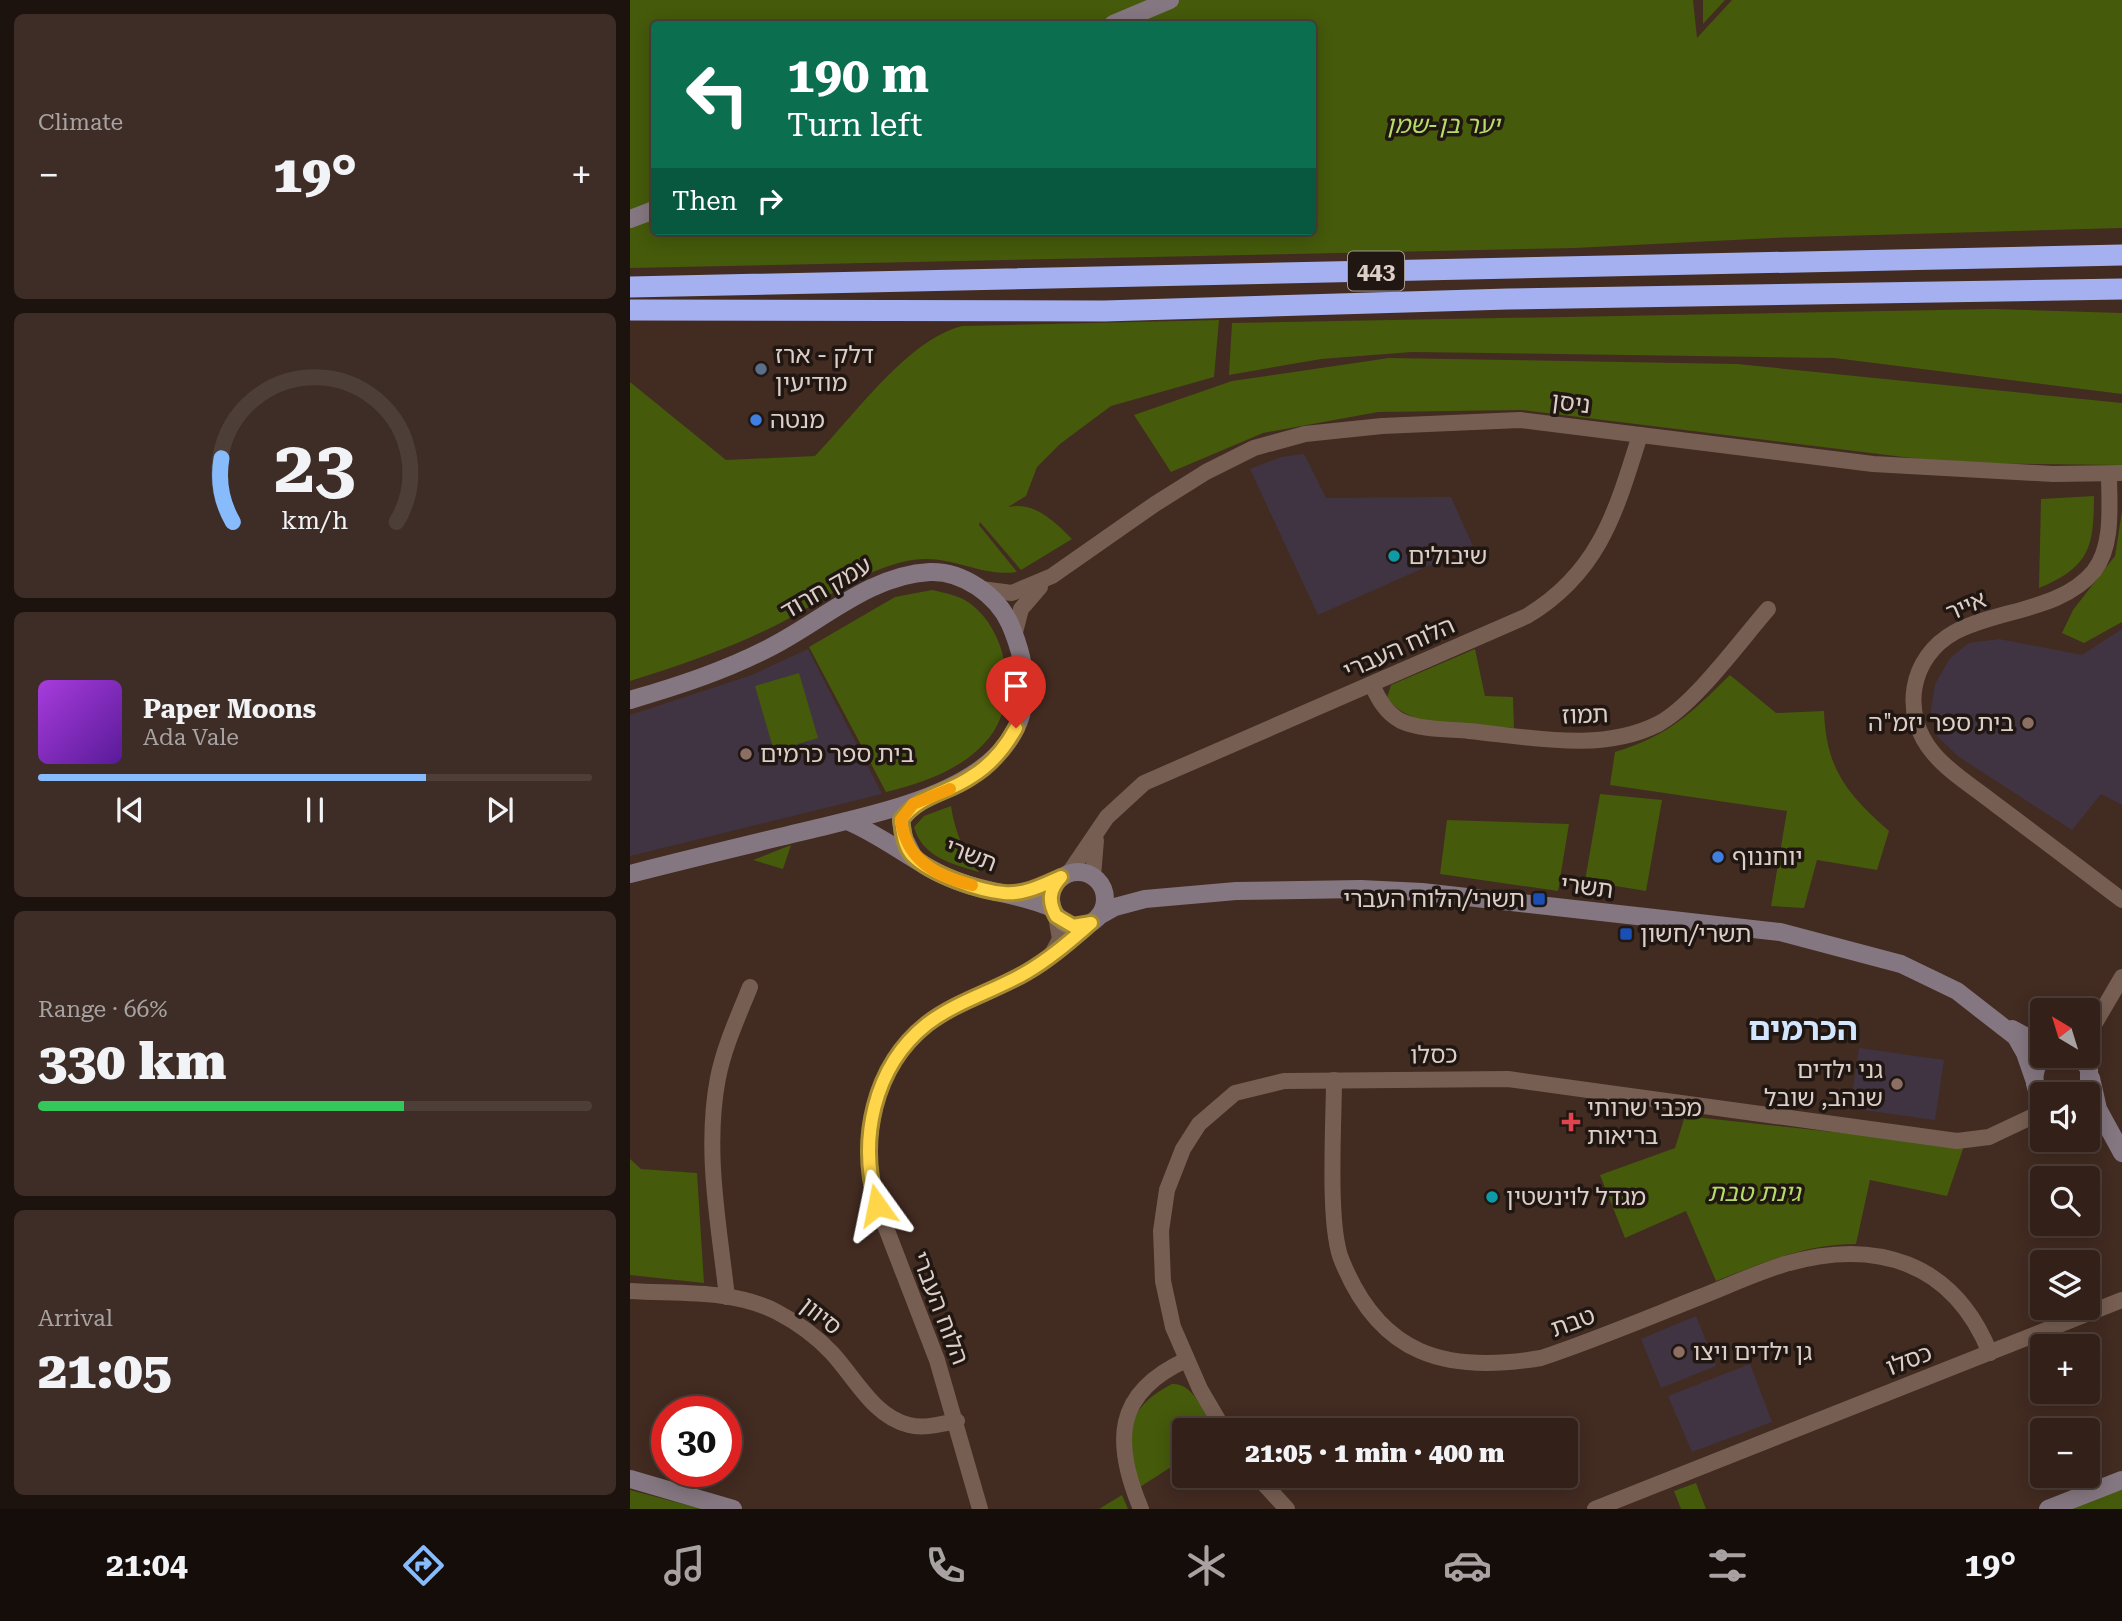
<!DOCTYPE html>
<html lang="en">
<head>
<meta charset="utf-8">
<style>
  :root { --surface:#322019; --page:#3d2d26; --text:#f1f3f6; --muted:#a8a3a2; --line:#4d3e38; --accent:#87bbfb }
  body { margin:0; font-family:"Roboto Serif","Noto Sans Hebrew",serif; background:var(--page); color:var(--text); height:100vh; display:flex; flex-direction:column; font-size:26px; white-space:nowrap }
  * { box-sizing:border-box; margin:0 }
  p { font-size:23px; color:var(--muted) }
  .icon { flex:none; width:38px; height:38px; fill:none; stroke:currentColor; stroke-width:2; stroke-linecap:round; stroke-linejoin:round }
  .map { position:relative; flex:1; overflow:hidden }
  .drawer { display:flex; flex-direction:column; gap:14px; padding:14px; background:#1c120e; width:630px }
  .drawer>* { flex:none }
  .banner { position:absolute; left:21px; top:21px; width:665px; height:214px; border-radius:7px; box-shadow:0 4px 18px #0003,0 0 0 2px var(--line); background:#0b6e4f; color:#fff; overflow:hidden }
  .needle { width:46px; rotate:322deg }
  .tools { position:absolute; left:1400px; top:998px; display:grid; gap:14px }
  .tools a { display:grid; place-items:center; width:70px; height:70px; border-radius:7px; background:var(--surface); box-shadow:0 4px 18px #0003,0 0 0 2px var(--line); font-size:35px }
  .speed { position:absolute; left:21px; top:1396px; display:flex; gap:14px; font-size:35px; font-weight:700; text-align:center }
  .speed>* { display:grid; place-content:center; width:91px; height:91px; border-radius:50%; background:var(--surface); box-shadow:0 4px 18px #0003,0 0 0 2px var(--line); line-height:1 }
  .speed .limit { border:10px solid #d22; background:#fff; color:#111 }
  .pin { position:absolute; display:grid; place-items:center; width:60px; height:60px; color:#fff; margin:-72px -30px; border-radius:50% 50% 50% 0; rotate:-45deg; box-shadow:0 0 7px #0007 }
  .pin .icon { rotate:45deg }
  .me { position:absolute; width:77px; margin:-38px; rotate:348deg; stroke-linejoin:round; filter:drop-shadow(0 0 5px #0008) }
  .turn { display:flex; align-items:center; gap:24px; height:147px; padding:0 21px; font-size:32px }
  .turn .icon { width:91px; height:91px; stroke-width:2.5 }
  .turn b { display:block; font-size:49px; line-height:60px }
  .then { display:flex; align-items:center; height:66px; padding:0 21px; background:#0003; gap:14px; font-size:26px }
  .big { font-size:52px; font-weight:800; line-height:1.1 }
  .drawer .tile { flex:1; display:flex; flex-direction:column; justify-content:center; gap:10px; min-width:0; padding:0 24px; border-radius:10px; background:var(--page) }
  .drawer .dial { align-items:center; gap:0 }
  .dial svg { height:182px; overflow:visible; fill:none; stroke:var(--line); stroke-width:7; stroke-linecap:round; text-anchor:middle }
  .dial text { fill:var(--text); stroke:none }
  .song { display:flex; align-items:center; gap:21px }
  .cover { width:84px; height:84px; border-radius:10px; background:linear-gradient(135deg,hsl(280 70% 55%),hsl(270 70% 35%)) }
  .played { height:7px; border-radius:4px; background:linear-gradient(90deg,var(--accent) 70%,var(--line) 70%) }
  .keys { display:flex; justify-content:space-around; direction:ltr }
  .heat { display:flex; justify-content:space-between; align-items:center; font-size:38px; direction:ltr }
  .charge { height:10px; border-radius:5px; background:linear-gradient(90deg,#34c759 66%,var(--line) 0) }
  .trip { position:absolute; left:542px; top:1418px; width:406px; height:70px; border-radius:7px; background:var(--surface); box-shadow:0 4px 18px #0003,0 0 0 2px var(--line); font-weight:800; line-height:70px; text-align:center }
  .dock { display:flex; height:112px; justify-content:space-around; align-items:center; background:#140d0a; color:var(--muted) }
  .dock .icon { width:49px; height:49px }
  .dock .selected { color:var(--accent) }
  .dock b { font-size:32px; color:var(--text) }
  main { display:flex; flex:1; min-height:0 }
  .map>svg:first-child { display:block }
  .education { fill:#403443 }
  .green { fill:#455a0b; fill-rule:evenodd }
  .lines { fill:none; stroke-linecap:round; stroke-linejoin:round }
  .street { stroke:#775e52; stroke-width:16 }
  .secondary { stroke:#857781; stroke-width:18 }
  .highway { stroke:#a5b0f0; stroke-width:21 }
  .route-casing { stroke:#a68a30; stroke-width:18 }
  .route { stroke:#ffd54a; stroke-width:12 }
  .slow { stroke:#f59e0b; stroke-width:12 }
  .service-dot { fill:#5c6f8a; stroke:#211712; stroke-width:2.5 }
  .shop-dot { fill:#3f7fe0; stroke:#211712; stroke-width:2.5 }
  .culture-dot { fill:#0f9aa8; stroke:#211712; stroke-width:2.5 }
  .education-dot { fill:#8d6e63; stroke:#211712; stroke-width:2.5 }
  .transit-dot { fill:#1a4fb4; stroke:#211712; stroke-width:2.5 }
  .health-dot { fill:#e0444e; stroke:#211712; stroke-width:2.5 }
  .labels { text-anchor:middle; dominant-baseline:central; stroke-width:7; stroke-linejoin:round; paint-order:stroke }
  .shield { fill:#211712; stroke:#a59791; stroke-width:2 }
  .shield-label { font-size:23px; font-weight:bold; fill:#ddcec7 }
  .park-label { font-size:24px; font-style:italic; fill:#b6dc69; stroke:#211712 }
  .poi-label { font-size:24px; fill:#ddcec7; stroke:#211712; text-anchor:start }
  .street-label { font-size:24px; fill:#ddcec7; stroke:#211712 }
  .district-label { font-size:32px; font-weight:bold; fill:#d2e6ff; stroke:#211712 }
</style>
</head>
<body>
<main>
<section class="drawer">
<div class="tile"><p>Climate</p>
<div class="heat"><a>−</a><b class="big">19°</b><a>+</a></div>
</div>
<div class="tile dial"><svg viewBox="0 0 100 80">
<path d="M14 69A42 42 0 1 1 86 69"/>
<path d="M14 69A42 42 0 0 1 9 41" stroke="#87bbfb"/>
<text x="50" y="56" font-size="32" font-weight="700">23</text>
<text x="50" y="72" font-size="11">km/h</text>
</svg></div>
<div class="tile">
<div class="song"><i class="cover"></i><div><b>Paper Moons</b><p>Ada Vale</p></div></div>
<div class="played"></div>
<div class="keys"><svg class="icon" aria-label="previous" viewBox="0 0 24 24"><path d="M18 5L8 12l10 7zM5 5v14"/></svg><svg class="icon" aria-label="pause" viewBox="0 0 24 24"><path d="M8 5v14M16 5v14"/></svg><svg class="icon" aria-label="next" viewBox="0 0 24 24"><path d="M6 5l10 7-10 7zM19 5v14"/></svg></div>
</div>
<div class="tile"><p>Range · 66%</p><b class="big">330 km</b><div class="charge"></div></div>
<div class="tile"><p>Arrival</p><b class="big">21:05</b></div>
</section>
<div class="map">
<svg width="1492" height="1509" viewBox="0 0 1492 1509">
  <rect width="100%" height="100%" fill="#422b21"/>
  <g class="education">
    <polygon points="674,454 696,498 821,497 843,546 688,615 620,469 651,457"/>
    <polygon points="1492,629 1492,805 1471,794 1442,830 1329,757 1307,736 1301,711 1305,684 1320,658 1339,643 1369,639 1452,655"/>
    <polygon points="178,649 252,794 0,856 0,715 122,675"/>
    <polygon points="1229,1048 1314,1060 1305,1120 1220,1108"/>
    <polygon points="1066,1316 1086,1366 1031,1388 1011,1339"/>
    <polygon points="1120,1364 1142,1422 1062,1452 1038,1396"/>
  </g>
  <g class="green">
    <path d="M0 0H1063L1067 38 1102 0H1492V228L1143 238 945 248 0 268ZM24 24H682V231H24Z"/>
    <polygon points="1073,0 1095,0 1073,24"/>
    <polygon points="1363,309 1492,313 1492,394 1204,358 782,352 691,359 599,375 602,323"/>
    <path d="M589 320 584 377 481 406 430 444 407 467 396 496 378 507C404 501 424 521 442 539L391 570 350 522 349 525 387 572C348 578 318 550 272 562 230 573 196 598 158 619 107 646 55 664 0 681V382L96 460 185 456C224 416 277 340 332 326Z"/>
    <polygon points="759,358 1107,364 1492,403 1492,465 1322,463 892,410 748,412 633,433 541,472 504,415 602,381"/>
    <path d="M1464 496C1464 548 1459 567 1409 588L1411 499Z"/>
    <polygon points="1492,511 1492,622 1454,643 1432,633 1443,610 1485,556"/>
    <path d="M302 590C315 593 327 595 338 602 378 629 390 700 359 738 334 769 293 783 256 792L179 647 265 597Z"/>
    <path d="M845 649 855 696 883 697 884 728C845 725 783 732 757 698L761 685Z"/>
    <polygon points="169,673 188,738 144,751 125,686"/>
    <path d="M1100 675 1146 713 1194 711C1196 769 1217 794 1259 831L1247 870 1187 860 1174 908 1141 906 1157 811 980 785 985 752C1040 735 1060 714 1100 675Z"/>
    <polygon points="970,794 1032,800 1016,891 955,881"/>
    <path d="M321 806C325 832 333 851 349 872 322 864 292 857 284 827L294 816Z"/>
    <polygon points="817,820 939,824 928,891 810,874"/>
    <polygon points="161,845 153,869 123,860"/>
    <path d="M1055 1116 1334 1146 1317 1196 1240 1180 1226 1244C1176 1244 1132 1263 1086 1281L1056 1211 995 1238 970 1175 1045 1148Z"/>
    <polygon points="0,1159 11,1169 67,1173 74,1283 0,1275"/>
    <path d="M542 1384C564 1383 574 1413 584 1430H555V1458L510 1487C498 1439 491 1410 542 1384Z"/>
    <polygon points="1066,1483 1076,1509 1051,1509 1044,1491"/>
    <polygon points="0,1490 72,1509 0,1509"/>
    <polygon points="1492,1490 1492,1509 1442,1509 1487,1491"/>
    <polygon points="492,1495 498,1509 469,1509"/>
  </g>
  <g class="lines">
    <g class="street">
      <path d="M1479 474C1479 504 1484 545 1464 571 1431 611 1368 609 1325 632 1279 657 1270 715 1304 754 1320 773 1345 788 1365 804 1408 836 1450 868 1492 900"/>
      <polyline points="351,589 382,593 422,576 525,504 576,472 624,448 675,434 752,426 890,420 1243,464 1423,474 1492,473"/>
      <polyline points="384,636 391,609 410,587"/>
      <path d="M742 685C749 700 756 713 771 721 791 730 818 729 839 731 900 737 971 753 1028 724 1064 705 1110 641 1138 609"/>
      <path d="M439 873 477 817 514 783 897 616C970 572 986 511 1010 435"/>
      <polyline points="463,876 466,840"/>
      <polyline points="423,952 430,939 426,916"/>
      <polyline points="1458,1035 1492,977"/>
      <path d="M704 1080C704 1122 697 1227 712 1261 750 1355 815 1374 911 1358 965 1340 1017 1318 1070 1297 1098 1286 1126 1273 1155 1264 1245 1238 1323 1261 1360 1353"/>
      <path d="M0 1291C48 1294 103 1289 147 1312 168 1323 186 1336 202 1353 225 1378 244 1417 279 1425 294 1429 311 1424 327 1421"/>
      <path d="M97 1297C89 1225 74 1150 88 1078 94 1047 108 1017 120 987"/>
      <polyline points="594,1430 570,1389 543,1327 533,1281 531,1231 537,1190 553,1149 569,1124 605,1093 654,1081 878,1079 1327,1141 1359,1137 1412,1112"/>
      <polyline points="626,1475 657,1509"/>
      <path d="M350 1509 307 1360 246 1202C228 1130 248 1051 316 1012 343 997 372 987 398 972 421 958 441 939 461 923"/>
      <path d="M511 1509C483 1442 484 1393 556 1360"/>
      <polyline points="965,1509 1492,1300"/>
    </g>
    <g class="secondary">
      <polyline points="483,24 540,0"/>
      <polyline points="0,219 24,210"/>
      <path d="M0 700C48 686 94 671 139 648 191 622 239 575 300 572 333 571 367 595 380 624 445 776 282 805 175 831 117 845 58 859 0 874"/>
      <path d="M217 821C256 837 289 867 327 881 358 893 392 894 422 908"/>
      <polyline points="283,856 273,836 271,820 283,804"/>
      <circle cx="448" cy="899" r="27"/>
      <polyline points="469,916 485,907 515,899 606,891 731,889 792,892 1150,932 1271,964 1327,991 1386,1037 1395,1053 1404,1079"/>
      <polyline points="1382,1029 1412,1045"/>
      <polyline points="1449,1055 1459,1069 1459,1089"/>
      <polyline points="1461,1078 1468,1109 1492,1153"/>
      <path d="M1412 1098C1401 1084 1402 1067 1416 1055"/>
      <polyline points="0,1479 103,1509"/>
      <polyline points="1418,1509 1492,1480"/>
    </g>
    <g class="highway">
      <polyline points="0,287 1492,255"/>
      <polyline points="0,310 474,311 878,299 1492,289"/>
    </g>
  </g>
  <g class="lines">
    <defs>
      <path id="route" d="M247 1205C228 1141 243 1067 297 1024 327 1001 365 991 397 972 421 958 441 940 461 923L443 926 426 916C418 901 419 890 431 877 413 885 394 895 374 893 350 891 300 874 283 856 274 847 273 832 271 820 289 795 316 794 341 777 361 765 375 748 386 728"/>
    </defs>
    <use href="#route" class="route-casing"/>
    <use href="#route" class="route"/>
    <path class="slow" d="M320 789 283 804 271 820C276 859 305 876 342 885"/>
  </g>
  <circle class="service-dot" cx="131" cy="369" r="7"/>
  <g class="shop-dot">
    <circle cx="126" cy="420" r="7"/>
    <circle cx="1088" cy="857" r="7"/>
  </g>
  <g class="culture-dot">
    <circle cx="764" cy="556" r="7"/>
    <circle cx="862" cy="1197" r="7"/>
  </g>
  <g class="education-dot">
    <circle cx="1398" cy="723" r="7"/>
    <circle cx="116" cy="754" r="7"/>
    <circle cx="1267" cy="1084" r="7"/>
    <circle cx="1049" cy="1352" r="7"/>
  </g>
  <g class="transit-dot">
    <rect x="902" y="892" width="14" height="14" rx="3.5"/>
    <rect x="989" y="927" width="14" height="14" rx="3.5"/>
  </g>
  <path class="health-dot" d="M937.5 1111.5h7v7h7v7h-7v7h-7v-7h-7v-7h7z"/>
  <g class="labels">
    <rect class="shield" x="718" y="251.5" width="56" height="39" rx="5"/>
    <g class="shield-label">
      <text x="746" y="271">443</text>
    </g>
    <g class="park-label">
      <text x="813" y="125">יער בן-שמן</text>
      <text x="1124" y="1193">גינת טבת</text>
    </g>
    <g class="poi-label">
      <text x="145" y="355">דלק - ארז<tspan x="145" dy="28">מודיעין</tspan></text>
      <text x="140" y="420">מנטה</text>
      <text x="778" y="556">שיבולים</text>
      <text x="1384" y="723" text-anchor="end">בית ספר יזמ"ה</text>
      <text x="130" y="754">בית ספר כרמים</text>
      <text x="1102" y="857">יוחננוף</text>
      <text x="895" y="899" text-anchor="end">תשרי/הלוח העברי</text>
      <text x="1010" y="934">תשרי/חשון</text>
      <text x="1253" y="1070" text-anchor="end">גני ילדים<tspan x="1253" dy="28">שנהב, שובל</tspan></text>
      <text x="957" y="1108">מכבי שרותי<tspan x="957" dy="28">בריאות</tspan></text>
      <text x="876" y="1197">מגדל לוינשטין</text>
      <text x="1063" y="1352">גן ילדים ויצו</text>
    </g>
    <g class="street-label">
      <text transform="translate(941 403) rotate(7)">ניסן</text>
      <text transform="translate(196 588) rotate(-30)">עמק חרוד</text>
      <text transform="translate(1336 606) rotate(-23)">אייר</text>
      <text transform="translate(769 648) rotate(-24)">הלוח העברי</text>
      <text transform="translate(955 715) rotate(-2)">תמוז</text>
      <text transform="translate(341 855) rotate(21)">תשרי</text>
      <text transform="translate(957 887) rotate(7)">תשרי</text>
      <text transform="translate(804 1055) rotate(-1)">כסלו</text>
      <text transform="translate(310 1308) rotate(69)">הלוח העברי</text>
      <text transform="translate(191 1316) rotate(38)">סיוון</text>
      <text transform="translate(943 1322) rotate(-20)">טבת</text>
      <text transform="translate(1279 1360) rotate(-21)">כסלו</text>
    </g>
    <g class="district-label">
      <text x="1173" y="1029">הכרמים</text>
    </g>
  </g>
</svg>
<div class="tools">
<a><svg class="needle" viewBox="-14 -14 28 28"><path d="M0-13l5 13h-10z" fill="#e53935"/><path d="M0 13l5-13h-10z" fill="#a8a3a2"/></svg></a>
<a><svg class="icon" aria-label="sound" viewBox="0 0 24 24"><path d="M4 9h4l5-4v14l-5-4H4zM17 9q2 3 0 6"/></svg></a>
<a><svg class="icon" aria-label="search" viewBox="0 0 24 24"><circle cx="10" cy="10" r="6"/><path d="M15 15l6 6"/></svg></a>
<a><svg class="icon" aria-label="layers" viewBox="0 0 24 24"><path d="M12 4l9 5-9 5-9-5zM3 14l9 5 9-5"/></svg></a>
<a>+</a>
<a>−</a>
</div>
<div class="speed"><div class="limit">30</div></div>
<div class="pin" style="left:386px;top:728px;background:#d93025"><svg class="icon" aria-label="arrive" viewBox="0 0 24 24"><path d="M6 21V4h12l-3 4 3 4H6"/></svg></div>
<svg class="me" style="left:247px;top:1205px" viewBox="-20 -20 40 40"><path d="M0-17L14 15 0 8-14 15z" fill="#ffd54a" stroke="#fff" stroke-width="4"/></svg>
<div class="trip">21:05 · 1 min · 400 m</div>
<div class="banner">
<div class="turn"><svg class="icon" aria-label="left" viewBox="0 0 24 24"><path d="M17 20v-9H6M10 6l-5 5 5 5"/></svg><div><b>190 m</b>Turn left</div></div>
<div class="then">Then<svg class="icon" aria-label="right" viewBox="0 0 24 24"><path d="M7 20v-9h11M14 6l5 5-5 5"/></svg></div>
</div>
</div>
</main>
<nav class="dock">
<b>21:04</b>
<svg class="icon selected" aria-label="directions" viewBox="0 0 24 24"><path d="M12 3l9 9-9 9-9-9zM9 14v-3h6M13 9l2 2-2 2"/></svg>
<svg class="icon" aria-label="music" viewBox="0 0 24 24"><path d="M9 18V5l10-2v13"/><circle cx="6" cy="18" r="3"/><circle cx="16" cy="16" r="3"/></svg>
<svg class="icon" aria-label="phone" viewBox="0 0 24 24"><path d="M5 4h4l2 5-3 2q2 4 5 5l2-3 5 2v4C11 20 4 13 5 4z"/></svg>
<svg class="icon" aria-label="climate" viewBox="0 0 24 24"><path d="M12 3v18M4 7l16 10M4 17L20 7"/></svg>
<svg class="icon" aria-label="car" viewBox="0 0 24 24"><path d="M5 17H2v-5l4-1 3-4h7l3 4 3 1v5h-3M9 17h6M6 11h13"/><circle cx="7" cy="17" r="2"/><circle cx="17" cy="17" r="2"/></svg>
<svg class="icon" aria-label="filters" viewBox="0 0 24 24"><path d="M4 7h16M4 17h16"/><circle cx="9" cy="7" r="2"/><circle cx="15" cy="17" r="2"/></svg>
<b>19°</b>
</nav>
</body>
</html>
